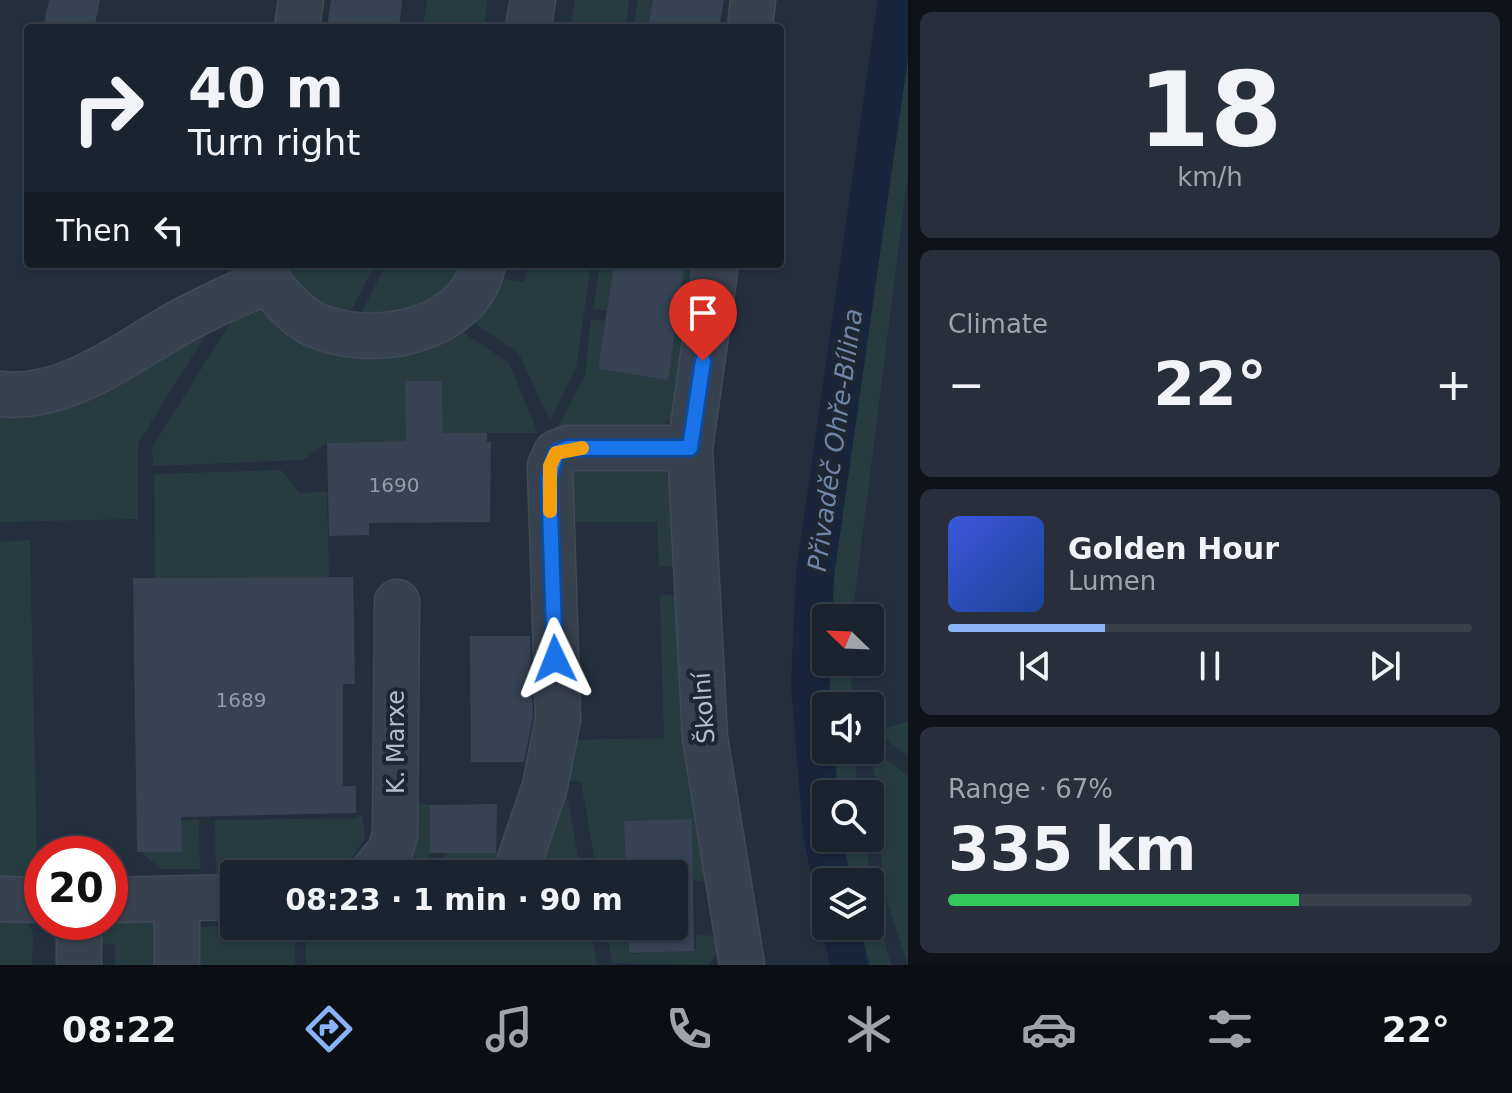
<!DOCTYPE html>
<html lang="en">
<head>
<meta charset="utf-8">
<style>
  :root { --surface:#1b232e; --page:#282f3a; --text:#f1f3f6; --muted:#a0a4aa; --line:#39404a; --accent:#8ab4f8 }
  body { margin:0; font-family:"DejaVu Sans",sans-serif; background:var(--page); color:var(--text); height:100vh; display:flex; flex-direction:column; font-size:30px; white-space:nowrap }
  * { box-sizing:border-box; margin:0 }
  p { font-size:26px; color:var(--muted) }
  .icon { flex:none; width:44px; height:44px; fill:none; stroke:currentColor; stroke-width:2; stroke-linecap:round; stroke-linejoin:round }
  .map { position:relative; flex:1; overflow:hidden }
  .panel { display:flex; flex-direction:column; gap:12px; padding:12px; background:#0f1319; width:604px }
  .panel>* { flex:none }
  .banner { position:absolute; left:24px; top:24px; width:760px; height:244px; border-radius:8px; box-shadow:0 2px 6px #0004,0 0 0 2px var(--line); background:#1b232e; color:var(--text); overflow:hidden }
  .needle { width:52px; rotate:293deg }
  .tools { position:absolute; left:812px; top:604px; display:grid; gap:16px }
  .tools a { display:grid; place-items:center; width:72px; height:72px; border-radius:8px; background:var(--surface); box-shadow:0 2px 6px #0004,0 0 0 2px var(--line); font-size:40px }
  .speed { position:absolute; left:24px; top:836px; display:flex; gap:16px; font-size:40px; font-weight:700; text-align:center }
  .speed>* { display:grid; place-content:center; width:104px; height:104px; border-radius:50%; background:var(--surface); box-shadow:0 2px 6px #0004,0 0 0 2px var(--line); line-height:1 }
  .speed .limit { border:12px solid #d22; background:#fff; color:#111 }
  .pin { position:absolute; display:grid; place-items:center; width:68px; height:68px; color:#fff; margin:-82px -34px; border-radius:50% 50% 50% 0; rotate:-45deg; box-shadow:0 0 8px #0007 }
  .pin .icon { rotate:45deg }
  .me { position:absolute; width:88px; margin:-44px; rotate:358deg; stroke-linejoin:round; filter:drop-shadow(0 0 6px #0008) }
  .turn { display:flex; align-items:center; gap:28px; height:168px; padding:0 32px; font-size:36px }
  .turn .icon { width:104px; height:104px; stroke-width:2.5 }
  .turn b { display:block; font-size:56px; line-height:68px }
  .then { display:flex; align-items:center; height:76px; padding:0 32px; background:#0003; gap:16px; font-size:30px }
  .big { font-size:60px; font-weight:700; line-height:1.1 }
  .panel .widget { flex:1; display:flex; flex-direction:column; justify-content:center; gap:12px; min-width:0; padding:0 28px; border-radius:12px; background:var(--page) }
  .panel .dial { align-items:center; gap:0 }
  .dial b { font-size:104px; line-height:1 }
  .song { display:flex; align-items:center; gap:24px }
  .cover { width:96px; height:96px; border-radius:12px; background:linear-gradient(135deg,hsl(230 70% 55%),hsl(220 70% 35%)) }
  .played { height:8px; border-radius:4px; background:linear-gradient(90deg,var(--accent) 30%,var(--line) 30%) }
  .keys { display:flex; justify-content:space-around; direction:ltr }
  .heat { display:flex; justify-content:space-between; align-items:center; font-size:44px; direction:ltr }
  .charge { height:12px; border-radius:6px; background:linear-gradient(90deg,#34c759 67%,var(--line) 0) }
  .trip { position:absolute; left:220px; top:860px; width:468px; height:80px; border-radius:8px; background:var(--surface); box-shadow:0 2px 6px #0004,0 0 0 2px var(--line); font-weight:700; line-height:80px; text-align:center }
  .menu { display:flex; height:128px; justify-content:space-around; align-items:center; background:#0b0e12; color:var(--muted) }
  .menu .icon { width:56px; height:56px }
  .menu .active { color:var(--accent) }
  .menu b { font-size:36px; color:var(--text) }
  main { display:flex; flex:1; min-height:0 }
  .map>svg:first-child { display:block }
  .green { fill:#263c3f }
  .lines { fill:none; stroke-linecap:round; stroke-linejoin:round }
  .canal { stroke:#17263c; stroke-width:38 }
  .building { fill:#364354 }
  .minor-casing { stroke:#414a57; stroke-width:47 }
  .minor { stroke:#38414e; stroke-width:44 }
  .route-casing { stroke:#114b97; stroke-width:20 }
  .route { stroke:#1a73e8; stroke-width:14 }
  .slow { stroke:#f59e0b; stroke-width:14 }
  .labels { text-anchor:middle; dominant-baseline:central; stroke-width:8; stroke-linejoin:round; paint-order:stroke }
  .number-label { font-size:20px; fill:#929caa }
  .street-label { font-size:24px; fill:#b4bcc9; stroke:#1d2633 }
  .water-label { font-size:26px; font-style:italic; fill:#6d86a8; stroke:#1d2633 }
</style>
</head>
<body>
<main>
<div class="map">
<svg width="908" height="965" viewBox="0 0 908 965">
  <rect width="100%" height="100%" fill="#242f3e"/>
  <g class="green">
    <polygon points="427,0 488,0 483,28 423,28"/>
    <polygon points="575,0 629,0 626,28 571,28"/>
    <polygon points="638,0 653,0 649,28 634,28"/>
    <polygon points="908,57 908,171 852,618 832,618 836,540"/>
    <polygon points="278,264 375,264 346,321 324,316"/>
    <polygon points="386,264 443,264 443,268 469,272 444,301 356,324"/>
    <polygon points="528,264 591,264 576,368 550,421 519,354 463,315 492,276 524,283"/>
    <polygon points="600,264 614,264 607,311 593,309"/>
    <polygon points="685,264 705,264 696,324 676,321"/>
    <polygon points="241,306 451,324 509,363 538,433 443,433 442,381 406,381 406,441 327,443 303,460 153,466 152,447"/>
    <polygon points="218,315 138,443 138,519 0,522 0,413"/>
    <path d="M591 319 605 321 598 369 667 380 675 333 694 335C688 376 694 406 656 430L555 432 585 376Z"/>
    <polygon points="573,468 664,470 674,478 678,565 659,567 657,522 574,522 565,496"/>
    <polygon points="281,470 299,493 327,492 329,577 155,578 154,474"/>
    <polygon points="30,540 37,867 42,868 42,884 0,883 0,542"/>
    <polygon points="680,594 708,882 692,880 624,821 626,874 597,874 581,782 555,779 562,740 664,738 660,595"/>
    <polygon points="831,662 851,662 851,706 830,706"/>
    <polygon points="908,722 908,755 873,731"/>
    <polygon points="872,749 908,776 908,965 884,893"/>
    <polygon points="833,750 853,750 859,794 836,794"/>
    <polygon points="563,795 567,795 581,874 533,874"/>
    <polygon points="417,804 430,805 430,874 411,874 417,860 409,854"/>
    <polygon points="358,815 362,815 365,838 347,865 325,874 234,874 234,880 216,881 215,820 358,818"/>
    <polygon points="181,820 199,820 200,869 161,869 141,852 181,852"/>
    <polygon points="840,838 865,838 872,893 891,965 870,965 859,926 870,926 870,882 849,882"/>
    <polygon points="500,851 507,874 444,874 445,853"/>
    <polygon points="0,915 28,922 33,933 32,965 0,965"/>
    <polygon points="110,916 155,917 170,965 115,965 115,944 93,943 96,922 110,922"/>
    <polygon points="289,926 295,935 295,965 185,965 187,927"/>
    <polygon points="409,926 590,926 597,965 306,965 306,937 320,927"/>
    <polygon points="606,926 628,926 629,954 696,950 696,935 722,936 723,944 709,965 612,963"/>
  </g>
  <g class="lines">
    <g class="canal">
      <polyline points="832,882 822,833 810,684 815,575 897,0"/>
      <polyline points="841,926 849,965"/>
    </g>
  </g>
  <g class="building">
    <polygon points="49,0 100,0 94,28 43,28"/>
    <polygon points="331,0 402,0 399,28 327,28"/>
    <polygon points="653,0 724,0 719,28 648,28"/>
    <polygon points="614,264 685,264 668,380 598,369"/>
    <polygon points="405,381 442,381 443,433 487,433 487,442 491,442 490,522 369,523 369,535 329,536 327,443 406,441"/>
    <polygon points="353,577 355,684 343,684 343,786 356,786 356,813 181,817 182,852 137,852 133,578"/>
    <polygon points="470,636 530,636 533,717 524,762 471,762"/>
    <polygon points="497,804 496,853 430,853 430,805"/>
    <polygon points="692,819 694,951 629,953 628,926 674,926 674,874 626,874 624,821"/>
  </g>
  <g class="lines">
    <defs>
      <g id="minor">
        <polyline points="297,28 301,0"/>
        <polyline points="528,28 533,0"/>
        <polyline points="750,28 753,0"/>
        <path d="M266 264 268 282C280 297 295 315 313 324 368 350 469 334 483 264"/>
        <polyline points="716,264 690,448 705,738 742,965"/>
        <path d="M0 394C69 401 127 351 184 320 211 306 239 292 268 282"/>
        <polyline points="371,874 390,851 395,834 397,602"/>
        <polyline points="515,874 545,786 558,719 550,466 556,453 568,448 690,448"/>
        <polyline points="0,899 42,900"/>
        <polyline points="177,899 177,965"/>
        <polyline points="110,900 234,897"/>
        <polyline points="79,922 79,965"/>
      </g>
    </defs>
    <use href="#minor" class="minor-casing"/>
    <use href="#minor" class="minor"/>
  </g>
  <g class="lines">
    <defs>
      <polyline id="route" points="555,659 549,480 556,453 568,448 690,448 703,361"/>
    </defs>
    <use href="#route" class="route-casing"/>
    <use href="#route" class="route"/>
    <polyline class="slow" points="550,511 550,466 556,453 582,448"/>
  </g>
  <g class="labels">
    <g class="number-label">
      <text x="394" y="485">1690</text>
      <text x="241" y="700">1689</text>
    </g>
    <g class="street-label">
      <text transform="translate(704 708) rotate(-94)">Školní</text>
      <text transform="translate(396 742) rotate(-90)">K. Marxe</text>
    </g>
    <g class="water-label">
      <text transform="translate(835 440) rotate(-82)">Přivaděč Ohře-Bílina</text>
    </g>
  </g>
</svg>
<div class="tools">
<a><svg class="needle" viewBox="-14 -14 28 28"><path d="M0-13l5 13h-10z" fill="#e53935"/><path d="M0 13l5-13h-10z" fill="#a0a4aa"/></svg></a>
<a><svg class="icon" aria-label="sound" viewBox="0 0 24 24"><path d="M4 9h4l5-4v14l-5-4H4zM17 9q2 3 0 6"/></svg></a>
<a><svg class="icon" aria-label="search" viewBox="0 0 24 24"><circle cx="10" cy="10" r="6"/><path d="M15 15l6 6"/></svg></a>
<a><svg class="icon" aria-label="layers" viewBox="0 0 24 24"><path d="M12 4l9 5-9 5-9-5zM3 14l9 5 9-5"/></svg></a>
</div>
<div class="speed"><div class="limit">20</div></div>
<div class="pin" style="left:703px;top:361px;background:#d93025"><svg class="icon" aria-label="arrive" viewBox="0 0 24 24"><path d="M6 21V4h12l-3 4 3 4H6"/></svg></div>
<svg class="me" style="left:555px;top:659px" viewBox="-20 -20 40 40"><path d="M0-17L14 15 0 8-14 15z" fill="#1a73e8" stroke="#fff" stroke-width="4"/></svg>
<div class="trip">08:23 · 1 min · 90 m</div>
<div class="banner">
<div class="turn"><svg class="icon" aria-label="right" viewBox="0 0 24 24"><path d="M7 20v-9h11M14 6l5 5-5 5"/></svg><div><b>40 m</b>Turn right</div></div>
<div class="then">Then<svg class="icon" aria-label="left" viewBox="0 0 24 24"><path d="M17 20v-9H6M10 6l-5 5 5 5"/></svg></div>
</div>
</div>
<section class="panel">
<div class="widget dial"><b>18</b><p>km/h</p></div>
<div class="widget"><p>Climate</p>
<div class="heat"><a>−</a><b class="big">22°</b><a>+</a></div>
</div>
<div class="widget">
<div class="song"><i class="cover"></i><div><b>Golden Hour</b><p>Lumen</p></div></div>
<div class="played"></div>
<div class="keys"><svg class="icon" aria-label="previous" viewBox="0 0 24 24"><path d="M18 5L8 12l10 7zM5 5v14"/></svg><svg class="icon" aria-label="pause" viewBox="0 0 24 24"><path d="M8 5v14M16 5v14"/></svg><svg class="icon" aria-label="next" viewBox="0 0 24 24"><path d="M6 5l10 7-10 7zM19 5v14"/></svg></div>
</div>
<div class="widget"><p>Range · 67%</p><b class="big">335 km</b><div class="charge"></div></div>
</section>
</main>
<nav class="menu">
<b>08:22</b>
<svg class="icon active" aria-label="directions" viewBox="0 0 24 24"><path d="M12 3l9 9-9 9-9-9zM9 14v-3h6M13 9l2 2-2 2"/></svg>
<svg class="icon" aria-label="music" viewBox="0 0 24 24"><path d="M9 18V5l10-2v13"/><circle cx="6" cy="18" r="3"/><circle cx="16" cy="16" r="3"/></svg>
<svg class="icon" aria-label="phone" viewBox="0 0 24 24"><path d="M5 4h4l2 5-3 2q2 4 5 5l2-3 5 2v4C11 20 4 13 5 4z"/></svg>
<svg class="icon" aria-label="climate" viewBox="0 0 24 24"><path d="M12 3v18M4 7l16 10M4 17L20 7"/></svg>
<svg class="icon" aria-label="car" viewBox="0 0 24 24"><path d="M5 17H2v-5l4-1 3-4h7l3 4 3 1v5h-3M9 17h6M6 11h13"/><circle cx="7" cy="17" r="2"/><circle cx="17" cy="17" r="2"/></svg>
<svg class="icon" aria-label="filters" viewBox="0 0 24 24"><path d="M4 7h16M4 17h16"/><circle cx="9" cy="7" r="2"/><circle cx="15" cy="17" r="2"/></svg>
<b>22°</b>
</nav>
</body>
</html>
